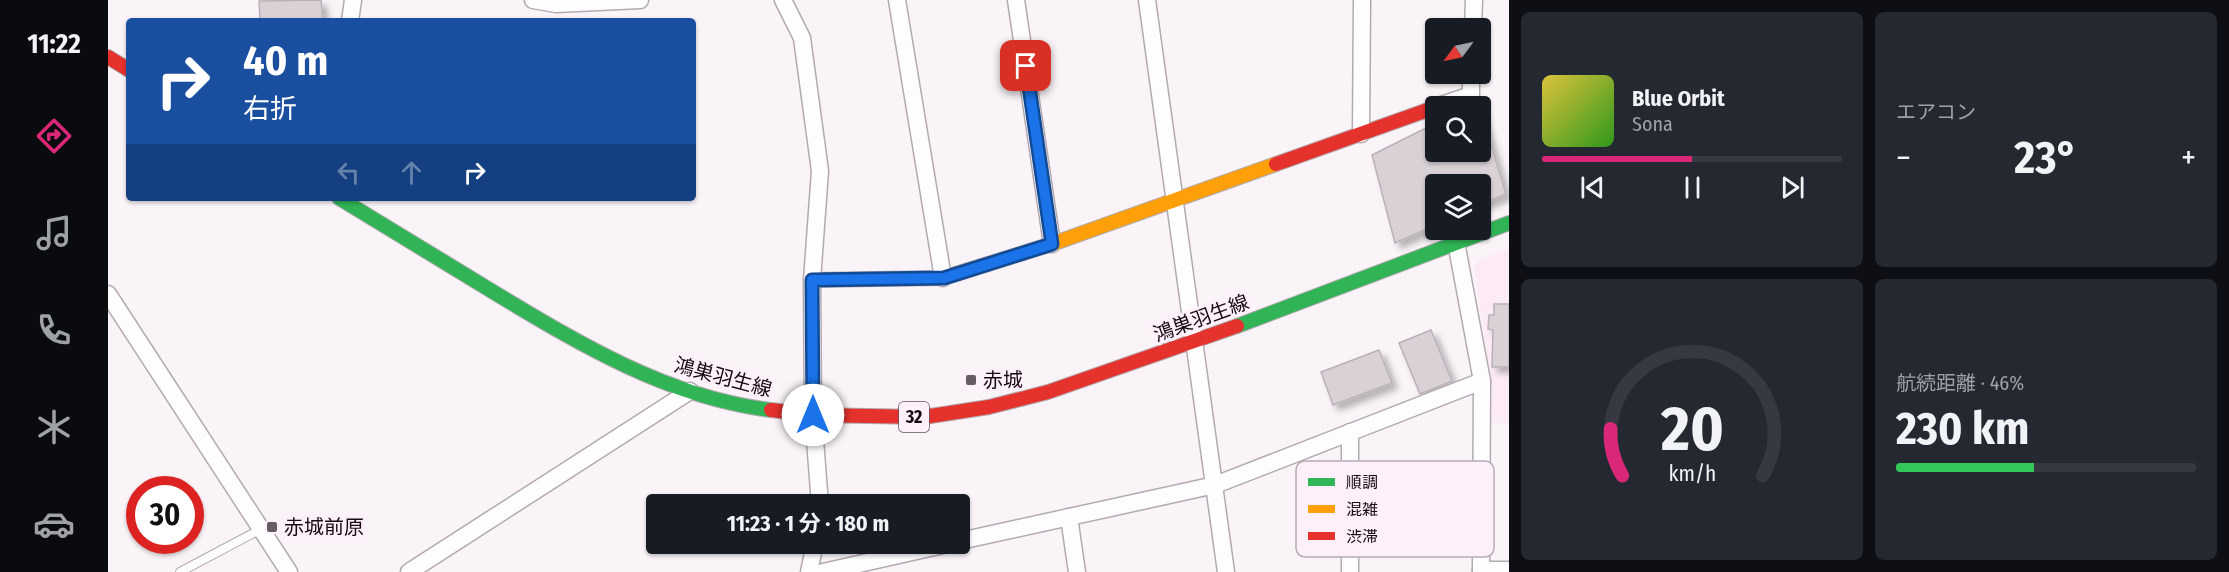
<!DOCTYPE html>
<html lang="ja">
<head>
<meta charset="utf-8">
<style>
  :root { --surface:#171b24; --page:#242831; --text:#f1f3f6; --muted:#9ea1a6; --line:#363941; --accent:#db2777 }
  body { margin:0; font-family:"Fira Sans Condensed","Noto Sans JP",sans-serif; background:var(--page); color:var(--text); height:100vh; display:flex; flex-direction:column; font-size:22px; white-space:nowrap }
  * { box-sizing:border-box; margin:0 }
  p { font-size:20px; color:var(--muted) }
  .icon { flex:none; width:33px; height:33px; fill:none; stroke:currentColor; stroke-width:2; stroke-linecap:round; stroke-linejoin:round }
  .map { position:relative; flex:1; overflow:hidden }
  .details { display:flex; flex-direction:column; gap:12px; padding:12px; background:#0d0f14; width:720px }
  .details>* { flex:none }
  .guide { position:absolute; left:18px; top:18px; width:570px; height:183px; border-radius:6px; box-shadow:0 2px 4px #0004; background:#1a4fa0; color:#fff; overflow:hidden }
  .needle { width:39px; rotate:237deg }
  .fabs { position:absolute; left:1317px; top:18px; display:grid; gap:12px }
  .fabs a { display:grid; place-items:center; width:66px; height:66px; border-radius:6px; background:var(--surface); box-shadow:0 2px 4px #0004; font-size:30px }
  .speed { position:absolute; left:18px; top:476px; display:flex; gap:12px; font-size:30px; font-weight:700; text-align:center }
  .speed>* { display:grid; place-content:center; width:78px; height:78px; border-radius:50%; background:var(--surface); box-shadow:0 2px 4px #0004; line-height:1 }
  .speed .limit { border:9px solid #d22; background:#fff; color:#111 }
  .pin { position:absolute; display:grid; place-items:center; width:51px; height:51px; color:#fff; margin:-26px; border-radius:12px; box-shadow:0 3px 9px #0006 }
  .me { position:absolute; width:66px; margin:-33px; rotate:0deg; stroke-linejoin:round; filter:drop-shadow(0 0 4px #0008) }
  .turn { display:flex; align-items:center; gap:21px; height:126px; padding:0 18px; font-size:27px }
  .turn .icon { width:78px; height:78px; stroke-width:2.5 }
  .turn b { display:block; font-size:42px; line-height:51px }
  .lanes { display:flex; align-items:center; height:57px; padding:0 18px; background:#0003; justify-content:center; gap:30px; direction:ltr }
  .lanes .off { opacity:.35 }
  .big { font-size:45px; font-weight:700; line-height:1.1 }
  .details .tile { flex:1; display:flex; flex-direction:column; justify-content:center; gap:9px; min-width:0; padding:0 21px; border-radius:9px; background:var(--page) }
  .details .dial { align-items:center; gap:0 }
  .dial svg { height:156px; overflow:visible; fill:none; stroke:var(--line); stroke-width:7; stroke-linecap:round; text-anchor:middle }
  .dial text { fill:var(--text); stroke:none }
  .song { display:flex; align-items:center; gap:18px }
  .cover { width:72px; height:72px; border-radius:9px; background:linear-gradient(135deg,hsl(50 70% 55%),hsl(110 70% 35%)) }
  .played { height:6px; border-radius:3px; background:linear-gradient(90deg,var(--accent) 50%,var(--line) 50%) }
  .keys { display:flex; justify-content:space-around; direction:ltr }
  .heat { display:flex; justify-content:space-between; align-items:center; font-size:33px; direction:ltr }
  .charge { height:9px; border-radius:4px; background:linear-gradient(90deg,#34c759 46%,var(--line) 0) }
  .details .tiles { flex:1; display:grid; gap:12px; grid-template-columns:repeat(2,1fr) }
  .trip { position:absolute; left:538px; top:494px; width:324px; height:60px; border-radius:6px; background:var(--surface); box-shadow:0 2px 4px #0004; font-weight:700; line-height:60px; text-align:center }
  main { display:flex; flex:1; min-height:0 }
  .menu { display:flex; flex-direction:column; width:108px; justify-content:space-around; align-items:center; background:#090b0e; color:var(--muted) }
  .menu .icon { width:42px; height:42px }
  .menu .active { color:var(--accent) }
  .menu b { font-size:27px; color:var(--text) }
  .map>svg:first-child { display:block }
  .built { fill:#fcebf7 }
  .building { fill:#dad1d7; stroke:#b9b1b7; stroke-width:1.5; filter:url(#shadow) }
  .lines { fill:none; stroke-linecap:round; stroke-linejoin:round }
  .lane-casing { stroke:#b2aab0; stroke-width:10 }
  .street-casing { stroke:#b2aab0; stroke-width:19 }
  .fast-casing { stroke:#b2aab0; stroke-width:16 }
  .slow-casing { stroke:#b2aab0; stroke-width:16 }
  .jam-casing { stroke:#b2aab0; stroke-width:16 }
  .lane { stroke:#fefdfe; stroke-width:8 }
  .street { stroke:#fefdfe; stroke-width:16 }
  .fast { stroke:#30b455; stroke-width:14 }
  .slow { stroke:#ff9f0a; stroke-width:14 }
  .jam { stroke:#e5322d; stroke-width:14 }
  .route-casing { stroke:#114b97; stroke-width:15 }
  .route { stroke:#1a73e8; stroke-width:10 }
  .poi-dot { fill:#665d64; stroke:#fef0fa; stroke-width:2 }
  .labels { text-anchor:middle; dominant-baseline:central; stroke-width:6; stroke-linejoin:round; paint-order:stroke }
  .shield { fill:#fef0fa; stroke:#5c5059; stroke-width:1.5 }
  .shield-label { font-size:18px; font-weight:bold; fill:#160b14 }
  .street-label { font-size:20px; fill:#160b14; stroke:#fef0fa }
  .poi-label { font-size:20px; fill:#160b14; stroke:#fef0fa; text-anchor:start }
  .key { fill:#fef0fa; stroke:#b8abb5; stroke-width:1.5 }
  .key-label { font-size:16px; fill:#160b14 }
</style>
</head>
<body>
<main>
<nav class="menu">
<b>11:22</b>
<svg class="icon active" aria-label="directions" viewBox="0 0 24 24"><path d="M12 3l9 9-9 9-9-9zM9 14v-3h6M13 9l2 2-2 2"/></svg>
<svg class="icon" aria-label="music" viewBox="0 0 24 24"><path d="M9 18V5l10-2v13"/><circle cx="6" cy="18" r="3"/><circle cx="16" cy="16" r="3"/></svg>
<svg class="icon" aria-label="phone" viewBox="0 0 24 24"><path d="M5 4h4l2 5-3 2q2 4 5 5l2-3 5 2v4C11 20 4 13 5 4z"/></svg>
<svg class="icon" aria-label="climate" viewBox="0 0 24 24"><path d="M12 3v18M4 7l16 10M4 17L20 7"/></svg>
<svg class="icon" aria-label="car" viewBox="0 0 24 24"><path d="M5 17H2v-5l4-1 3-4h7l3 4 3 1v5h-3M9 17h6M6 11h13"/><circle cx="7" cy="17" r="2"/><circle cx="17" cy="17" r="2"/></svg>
</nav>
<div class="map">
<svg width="1401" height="572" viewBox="0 0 1401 572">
  <defs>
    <filter id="shadow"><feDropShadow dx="5.5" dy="5.5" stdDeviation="3" flood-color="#0004"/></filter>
  </defs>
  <rect width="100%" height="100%" fill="#faf4f9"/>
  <polygon class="built" points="1401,249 1401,424 1381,423 1384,387 1366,267 1372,259"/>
  <g class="building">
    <polygon points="213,0 215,21 152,21 151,1"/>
    <polygon points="1372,109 1398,194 1372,205 1372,184 1328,184 1328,225 1287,243 1264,155 1328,123 1328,152 1372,152"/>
    <polygon points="1386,304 1401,304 1401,367 1384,367 1385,330 1380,329 1381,315 1386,315"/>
    <polygon points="1323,330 1344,381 1312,394 1291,343"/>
    <polygon points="1271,350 1284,383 1225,405 1213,372"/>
  </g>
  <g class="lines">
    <defs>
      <polyline id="lane" points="72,572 153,529"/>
      <g id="street">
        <polyline points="425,0 448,4 532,0"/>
        <polyline points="675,0 694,38 712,171 704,280 705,415 712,504"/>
        <polyline points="789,0 835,278"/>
        <polyline points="908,0 944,244"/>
        <polyline points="1039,0 1118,572"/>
        <polyline points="242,21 245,0"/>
        <polyline points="1365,28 1366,0"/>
        <polyline points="1330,106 1363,95 1363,74"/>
        <polyline points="1253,134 1254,0"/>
        <polyline points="1348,242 1374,381 1373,572"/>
        <polyline points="0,294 181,572"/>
        <polyline points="961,517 969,572"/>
        <polyline points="852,541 1107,485 1374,381"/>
        <polyline points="1373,570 1401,570"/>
        <polyline points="301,572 582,391"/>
        <polyline points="701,572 707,543"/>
        <polyline points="715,572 844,543"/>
        <polyline points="1242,572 1242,432"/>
      </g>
      <g id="fast">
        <path d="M231 198C283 230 335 261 387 293 473 345 562 398 663 410"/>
        <polyline points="1129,326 1401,223"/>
      </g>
      <polyline id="slow" points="704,280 835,278 944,244 1168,164"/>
      <g id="jam">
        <polyline points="0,57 21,70"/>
        <polyline points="1168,164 1328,107"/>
        <polyline points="663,410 705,415 816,417 881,407 940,392 1129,326"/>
      </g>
    </defs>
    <use href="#lane" class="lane-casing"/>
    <use href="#street" class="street-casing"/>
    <use href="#fast" class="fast-casing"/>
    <use href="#slow" class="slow-casing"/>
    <use href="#jam" class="jam-casing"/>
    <use href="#lane" class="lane"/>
    <use href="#street" class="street"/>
    <use href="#fast" class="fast"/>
    <use href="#slow" class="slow"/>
    <use href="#jam" class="jam"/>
  </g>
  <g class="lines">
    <defs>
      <polyline id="route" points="705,415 704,280 836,278 944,244 918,66"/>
    </defs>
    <use href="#route" class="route-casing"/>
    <use href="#route" class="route"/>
  </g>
  <g class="poi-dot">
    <rect x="857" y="374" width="12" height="12" rx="3"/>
    <rect x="158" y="521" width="12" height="12" rx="3"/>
  </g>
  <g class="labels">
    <rect class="shield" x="791" y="402" width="30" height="30" rx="4.5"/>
    <g class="shield-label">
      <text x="806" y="417">32</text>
    </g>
    <g class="street-label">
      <text transform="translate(1093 318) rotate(-20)">鴻巣羽生線</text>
      <text transform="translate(615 377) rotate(15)">鴻巣羽生線</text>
    </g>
    <g class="poi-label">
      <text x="875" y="380">赤城</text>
      <text x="176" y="527">赤城前原</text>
    </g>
  </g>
  <rect x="1188" y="461" width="198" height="96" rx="9" class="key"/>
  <rect x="1200" y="478" width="27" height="8" fill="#30b455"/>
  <rect x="1200" y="505" width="27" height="8" fill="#ff9f0a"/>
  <rect x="1200" y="532" width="27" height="8" fill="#e5322d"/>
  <g class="key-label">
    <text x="1238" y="488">順調</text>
    <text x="1238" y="515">混雑</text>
    <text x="1238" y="542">渋滞</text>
  </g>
</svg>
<div class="fabs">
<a><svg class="needle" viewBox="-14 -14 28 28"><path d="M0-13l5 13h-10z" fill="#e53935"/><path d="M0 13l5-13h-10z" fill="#9ea1a6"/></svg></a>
<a><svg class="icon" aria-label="search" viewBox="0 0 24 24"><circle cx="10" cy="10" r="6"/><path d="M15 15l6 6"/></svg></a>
<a><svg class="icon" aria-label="layers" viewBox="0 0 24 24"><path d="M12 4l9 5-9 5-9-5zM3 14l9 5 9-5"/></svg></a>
</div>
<div class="speed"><div class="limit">30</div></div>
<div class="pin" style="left:918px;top:66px;background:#d93025"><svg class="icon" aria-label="arrive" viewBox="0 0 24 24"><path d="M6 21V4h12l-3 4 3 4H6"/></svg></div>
<svg class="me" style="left:705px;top:415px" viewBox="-20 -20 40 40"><circle r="19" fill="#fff"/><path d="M0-13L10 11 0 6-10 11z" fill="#1a73e8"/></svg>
<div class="trip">11:23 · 1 分 · 180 m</div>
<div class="guide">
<div class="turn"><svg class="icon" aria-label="right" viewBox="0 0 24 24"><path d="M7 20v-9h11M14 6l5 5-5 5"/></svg><div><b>40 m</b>右折</div></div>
<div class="lanes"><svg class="icon off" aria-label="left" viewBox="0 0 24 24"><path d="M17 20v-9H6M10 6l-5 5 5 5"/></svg><svg class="icon off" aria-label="ahead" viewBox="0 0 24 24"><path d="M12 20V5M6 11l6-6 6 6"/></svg><svg class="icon" aria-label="right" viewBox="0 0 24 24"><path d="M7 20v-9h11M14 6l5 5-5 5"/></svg></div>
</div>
</div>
<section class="details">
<div class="tiles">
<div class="tile">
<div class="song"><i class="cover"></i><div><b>Blue Orbit</b><p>Sona</p></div></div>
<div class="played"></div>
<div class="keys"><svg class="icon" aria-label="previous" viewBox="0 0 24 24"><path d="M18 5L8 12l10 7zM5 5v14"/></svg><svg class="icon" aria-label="pause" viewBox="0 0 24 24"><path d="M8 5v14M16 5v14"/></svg><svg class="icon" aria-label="next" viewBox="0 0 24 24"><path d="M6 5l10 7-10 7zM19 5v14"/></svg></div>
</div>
<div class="tile"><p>エアコン</p>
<div class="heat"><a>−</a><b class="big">23°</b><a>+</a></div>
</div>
<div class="tile dial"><svg viewBox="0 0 100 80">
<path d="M14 69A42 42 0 1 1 86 69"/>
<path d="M14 69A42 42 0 0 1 8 45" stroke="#db2777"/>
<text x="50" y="56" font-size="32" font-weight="700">20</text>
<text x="50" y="72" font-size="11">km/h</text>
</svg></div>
<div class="tile"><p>航続距離 · 46%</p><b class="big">230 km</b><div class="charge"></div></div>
</div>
</section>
</main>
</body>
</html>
